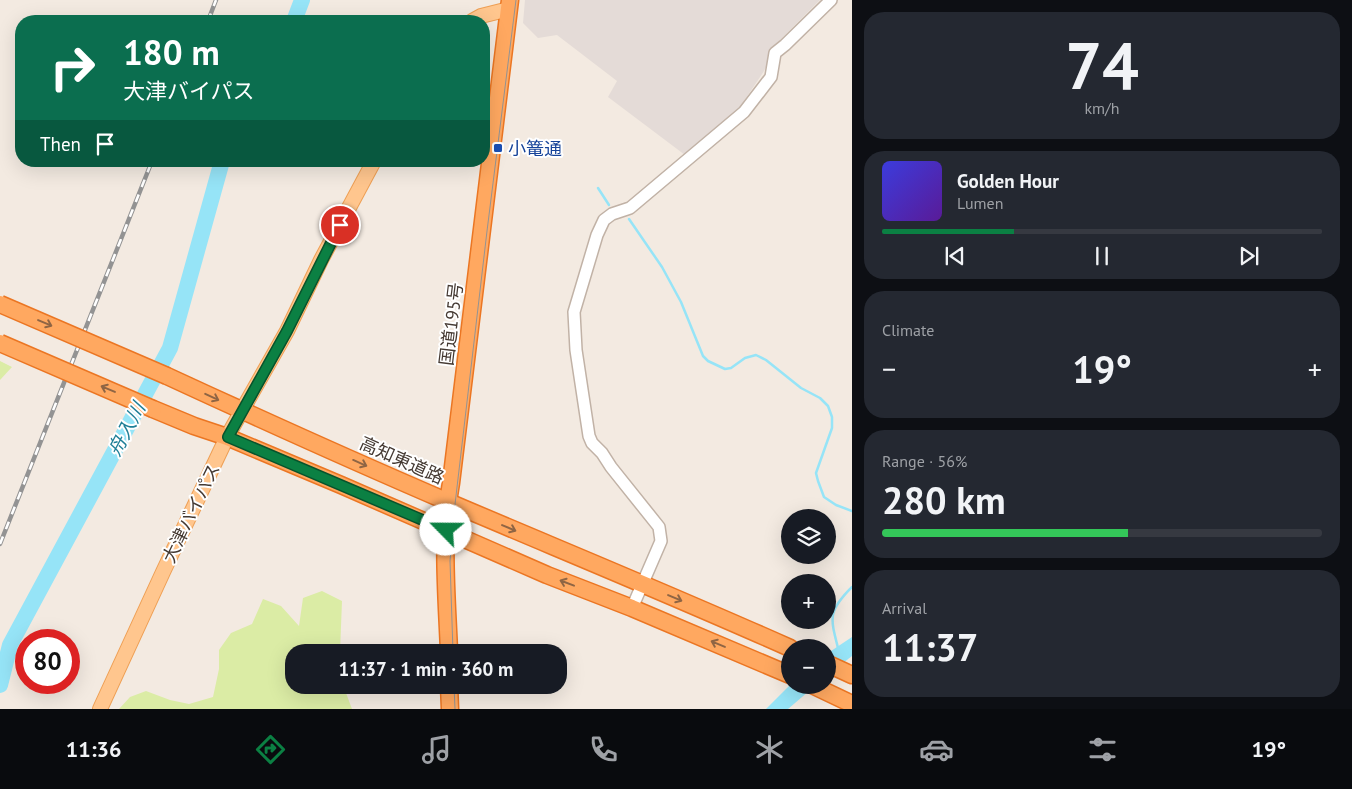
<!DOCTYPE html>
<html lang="en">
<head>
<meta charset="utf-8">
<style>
  :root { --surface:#171b24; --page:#242831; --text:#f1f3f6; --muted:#9ea1a6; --line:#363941; --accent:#0b8043 }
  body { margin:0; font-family:"PT Sans","Noto Sans JP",sans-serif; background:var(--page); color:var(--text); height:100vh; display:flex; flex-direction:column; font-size:19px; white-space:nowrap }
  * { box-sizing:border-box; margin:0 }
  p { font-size:16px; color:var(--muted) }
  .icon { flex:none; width:28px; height:28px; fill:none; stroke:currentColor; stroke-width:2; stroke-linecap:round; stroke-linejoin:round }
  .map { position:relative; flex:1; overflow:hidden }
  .drawer { display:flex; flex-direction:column; gap:12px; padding:12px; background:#0d0f14; width:500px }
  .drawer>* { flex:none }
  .banner { position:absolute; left:15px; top:15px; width:475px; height:152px; border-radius:20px; box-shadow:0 5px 20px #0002; background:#0b6e4f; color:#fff; overflow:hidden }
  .fabs { position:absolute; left:781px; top:509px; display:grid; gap:10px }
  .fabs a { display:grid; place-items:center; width:55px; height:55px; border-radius:50%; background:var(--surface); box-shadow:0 5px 20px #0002; font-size:25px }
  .speed { position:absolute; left:15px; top:629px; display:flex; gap:10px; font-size:25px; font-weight:700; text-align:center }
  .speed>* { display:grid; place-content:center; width:65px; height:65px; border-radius:50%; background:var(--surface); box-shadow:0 5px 20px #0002; line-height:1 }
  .speed .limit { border:8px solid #d22; background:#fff; color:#111 }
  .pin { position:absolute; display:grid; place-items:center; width:42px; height:42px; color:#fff; margin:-21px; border:2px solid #fff; border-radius:50%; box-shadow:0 1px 5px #0007 }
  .me { position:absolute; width:55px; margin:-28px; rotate:293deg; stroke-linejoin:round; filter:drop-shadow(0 0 4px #0008) }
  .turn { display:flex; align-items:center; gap:18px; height:105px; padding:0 25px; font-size:22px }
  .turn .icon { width:65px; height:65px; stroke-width:2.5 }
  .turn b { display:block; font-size:35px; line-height:42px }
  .then { display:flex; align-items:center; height:48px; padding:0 25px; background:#0003; gap:10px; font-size:19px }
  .big { font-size:38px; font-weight:700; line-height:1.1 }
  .drawer .card { flex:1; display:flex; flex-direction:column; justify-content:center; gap:8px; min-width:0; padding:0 18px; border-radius:20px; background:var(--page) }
  .drawer .dial { align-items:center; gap:0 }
  .dial b { font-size:65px; line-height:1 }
  .song { display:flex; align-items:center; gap:15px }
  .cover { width:60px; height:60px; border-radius:8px; background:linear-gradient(135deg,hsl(240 70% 55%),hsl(270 70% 35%)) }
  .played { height:5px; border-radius:2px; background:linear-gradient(90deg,var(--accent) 30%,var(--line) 30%) }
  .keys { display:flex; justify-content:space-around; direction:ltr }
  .heat { display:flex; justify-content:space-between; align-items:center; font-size:28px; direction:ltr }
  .charge { height:8px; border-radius:4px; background:linear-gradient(90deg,#34c759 56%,var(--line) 0) }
  .trip { position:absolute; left:285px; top:644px; width:282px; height:50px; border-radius:20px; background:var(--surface); box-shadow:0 5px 20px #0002; font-weight:700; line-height:50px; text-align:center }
  .tabs { display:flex; height:80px; justify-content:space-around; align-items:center; background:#090b0e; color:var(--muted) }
  .tabs .icon { width:35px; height:35px }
  .tabs .current { color:var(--accent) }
  .tabs b { font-size:22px; color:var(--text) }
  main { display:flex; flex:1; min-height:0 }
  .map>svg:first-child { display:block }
  .industrial { fill:#e4dbd7 }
  .green { fill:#dbeca5 }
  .water { fill:#96e4f7 }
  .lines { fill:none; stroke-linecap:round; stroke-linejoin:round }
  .stream { stroke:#96e4f7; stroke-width:2.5 }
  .river { stroke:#96e4f7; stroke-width:16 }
  .minor-casing { stroke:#c1b2a6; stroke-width:14 }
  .major-casing { stroke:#ee9f54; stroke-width:16 }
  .highway-casing { stroke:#eb7623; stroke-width:19 }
  .minor { stroke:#fff; stroke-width:11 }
  .major { stroke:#ffc68e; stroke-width:14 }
  .highway { stroke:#ffa860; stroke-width:16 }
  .tram { stroke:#939393; stroke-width:1 }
  .rail-casing { stroke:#939393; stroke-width:4.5 }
  .rail { stroke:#fff; stroke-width:2.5; stroke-dasharray:8; stroke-linecap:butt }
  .highway-bridge-casing { stroke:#eb7623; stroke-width:19; stroke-linecap:butt }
  .highway-bridge { stroke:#ffa860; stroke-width:16 }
  .oneway { stroke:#8f6544 }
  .route-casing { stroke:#07532c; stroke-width:12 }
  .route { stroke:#0b8043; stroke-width:9 }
  .transit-dot { fill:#1a4fb4; stroke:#fff; stroke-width:2 }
  .labels { text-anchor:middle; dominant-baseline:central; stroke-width:4; stroke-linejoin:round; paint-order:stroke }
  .transit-label { font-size:18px; fill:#164399; stroke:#fff; text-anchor:start }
  .street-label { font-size:18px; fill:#443932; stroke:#fff }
  .water-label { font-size:19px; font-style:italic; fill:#1f7f97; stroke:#fff }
</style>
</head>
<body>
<main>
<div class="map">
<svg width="852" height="709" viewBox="0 0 852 709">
  <rect width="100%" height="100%" fill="#f3eae1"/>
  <polygon class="industrial" points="525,0 820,0 780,40 764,71 738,110 685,155 608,97 617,81 557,35 538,38 523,23"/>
  <g class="green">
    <polygon points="0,361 12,367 0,380"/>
    <polygon points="322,591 342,601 340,652 294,652 294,685 343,685 352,709 119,709 130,697 146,691 170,700 189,704 213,697 219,669 219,650 231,633 252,624 263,599 281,606 299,626 303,598"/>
  </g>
  <g class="water">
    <polygon points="852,637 852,656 828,675 828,653"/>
    <polygon points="790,685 816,685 788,709 766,709"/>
  </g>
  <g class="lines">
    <g class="stream">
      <polyline points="598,188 609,205"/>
      <polyline points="629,219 662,267 681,302 703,356 708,361 725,369 731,368 745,358 756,355 766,360 801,388 820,398 828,406 832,417 832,428 816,473 818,481 824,497 836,505 852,511"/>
      <path d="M838 648C830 617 828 611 852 587"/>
    </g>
    <g class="river">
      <polyline points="294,21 302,0"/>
      <polyline points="0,685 10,645 170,348 222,161"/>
    </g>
    <defs>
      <polyline id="minor" points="632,608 661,541 659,527 611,467 602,453 592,443 589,436 576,350 574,312 597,235 604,220 612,214 630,208 744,112 771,77 775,53 785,45 831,0"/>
      <g id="major">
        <polyline points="472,21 481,16 509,9"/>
        <polyline points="100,709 163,572 227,437 287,331 321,260 374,161"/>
      </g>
      <g id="highway">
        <path d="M167 376C260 419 353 461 446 501 561 550 676 597 790 648"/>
        <polyline points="153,409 194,426 227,437 341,485 547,575 632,608 790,675"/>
        <path d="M449 652C447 598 441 537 451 483L510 0"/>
        <polyline points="828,664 852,675"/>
        <polyline points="449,685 450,709"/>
        <polyline points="812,685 852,704"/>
      </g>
    </defs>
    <use href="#minor" class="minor-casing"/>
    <use href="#major" class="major-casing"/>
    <use href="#highway" class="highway-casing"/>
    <use href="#minor" class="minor"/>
    <use href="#major" class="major"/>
    <use href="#highway" class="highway"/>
    <g class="tram">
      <polyline points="453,652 450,561 454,513 487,231 516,0"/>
      <polyline points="454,685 455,709"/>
    </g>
    <defs>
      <g id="rail">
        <polyline points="208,21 216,0"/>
        <polyline points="0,544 152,161"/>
      </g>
    </defs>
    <use href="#rail" class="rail-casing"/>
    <use href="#rail" class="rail"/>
    <defs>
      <g id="highway-bridge">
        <polyline points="0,304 167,376"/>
        <polyline points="0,343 153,409"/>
      </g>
    </defs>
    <use href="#highway-bridge" class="highway-bridge-casing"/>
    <use href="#highway-bridge" class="highway-bridge"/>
  </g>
  <defs><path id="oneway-shaft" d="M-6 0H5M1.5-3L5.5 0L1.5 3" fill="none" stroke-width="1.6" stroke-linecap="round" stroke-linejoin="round" transform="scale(1.25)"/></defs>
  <g class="oneway">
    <use href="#oneway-shaft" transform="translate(45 323) rotate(23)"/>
    <use href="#oneway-shaft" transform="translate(108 389) rotate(-157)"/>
    <use href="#oneway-shaft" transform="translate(212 397) rotate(25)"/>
    <use href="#oneway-shaft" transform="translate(360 463) rotate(24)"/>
    <use href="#oneway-shaft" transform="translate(509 528) rotate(23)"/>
    <use href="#oneway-shaft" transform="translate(567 583) rotate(-159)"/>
    <use href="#oneway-shaft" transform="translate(675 598) rotate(23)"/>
    <use href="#oneway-shaft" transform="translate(718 644) rotate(-157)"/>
  </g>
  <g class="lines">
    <defs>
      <polyline id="route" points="340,225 287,331 228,437 446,530"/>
    </defs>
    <use href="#route" class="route-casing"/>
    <use href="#route" class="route"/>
  </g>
  <rect class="transit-dot" x="493" y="143" width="10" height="10" rx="2.5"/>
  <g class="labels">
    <g class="transit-label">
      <text x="508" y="148">小篭通</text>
    </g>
    <g class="street-label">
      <text transform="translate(451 324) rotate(-83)">国道195号</text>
      <text transform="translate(402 460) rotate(24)">高知東道路</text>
      <text transform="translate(191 513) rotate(-64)">大津バイパス</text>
    </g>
    <g class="water-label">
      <text transform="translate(126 429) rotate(-62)">舟入川</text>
    </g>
  </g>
</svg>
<div class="fabs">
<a><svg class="icon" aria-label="layers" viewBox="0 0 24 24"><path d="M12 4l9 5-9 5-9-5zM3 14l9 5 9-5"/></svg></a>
<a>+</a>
<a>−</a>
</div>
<div class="speed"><div class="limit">80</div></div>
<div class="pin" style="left:340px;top:225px;background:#d93025"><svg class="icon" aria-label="arrive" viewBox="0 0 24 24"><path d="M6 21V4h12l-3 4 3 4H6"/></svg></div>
<svg class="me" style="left:446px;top:530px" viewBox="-20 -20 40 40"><circle r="19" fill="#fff"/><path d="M0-13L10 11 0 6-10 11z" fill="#0b8043"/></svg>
<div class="trip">11:37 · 1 min · 360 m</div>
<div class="banner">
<div class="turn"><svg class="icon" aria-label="right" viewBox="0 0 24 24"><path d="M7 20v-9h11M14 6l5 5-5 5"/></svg><div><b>180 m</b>大津バイパス</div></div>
<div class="then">Then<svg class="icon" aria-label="arrive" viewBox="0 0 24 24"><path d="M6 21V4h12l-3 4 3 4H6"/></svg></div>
</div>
</div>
<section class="drawer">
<div class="card dial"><b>74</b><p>km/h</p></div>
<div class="card">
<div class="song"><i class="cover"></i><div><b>Golden Hour</b><p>Lumen</p></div></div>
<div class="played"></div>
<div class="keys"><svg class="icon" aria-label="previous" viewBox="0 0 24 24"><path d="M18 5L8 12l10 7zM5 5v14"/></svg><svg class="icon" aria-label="pause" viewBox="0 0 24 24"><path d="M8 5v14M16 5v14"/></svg><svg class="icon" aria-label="next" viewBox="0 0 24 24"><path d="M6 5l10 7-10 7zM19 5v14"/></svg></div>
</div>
<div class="card"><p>Climate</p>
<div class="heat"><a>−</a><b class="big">19°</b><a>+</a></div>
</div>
<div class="card"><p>Range · 56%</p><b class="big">280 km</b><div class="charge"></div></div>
<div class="card"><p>Arrival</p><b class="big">11:37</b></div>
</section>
</main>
<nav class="tabs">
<b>11:36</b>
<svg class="icon current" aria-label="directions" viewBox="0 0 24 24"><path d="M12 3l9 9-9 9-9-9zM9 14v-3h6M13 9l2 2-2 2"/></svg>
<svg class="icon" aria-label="music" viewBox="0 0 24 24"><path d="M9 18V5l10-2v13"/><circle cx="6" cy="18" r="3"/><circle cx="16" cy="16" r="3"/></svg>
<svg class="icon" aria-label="phone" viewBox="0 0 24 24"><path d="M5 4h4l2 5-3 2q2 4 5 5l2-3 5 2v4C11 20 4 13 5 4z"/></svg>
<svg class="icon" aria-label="climate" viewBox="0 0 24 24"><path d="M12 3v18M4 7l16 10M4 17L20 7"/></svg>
<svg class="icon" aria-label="car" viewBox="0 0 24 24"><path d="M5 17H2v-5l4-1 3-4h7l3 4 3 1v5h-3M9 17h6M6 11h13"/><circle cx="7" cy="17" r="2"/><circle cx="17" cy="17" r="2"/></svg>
<svg class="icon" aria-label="filters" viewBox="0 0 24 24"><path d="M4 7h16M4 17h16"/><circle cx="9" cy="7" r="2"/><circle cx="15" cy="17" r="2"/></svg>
<b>19°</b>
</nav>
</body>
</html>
